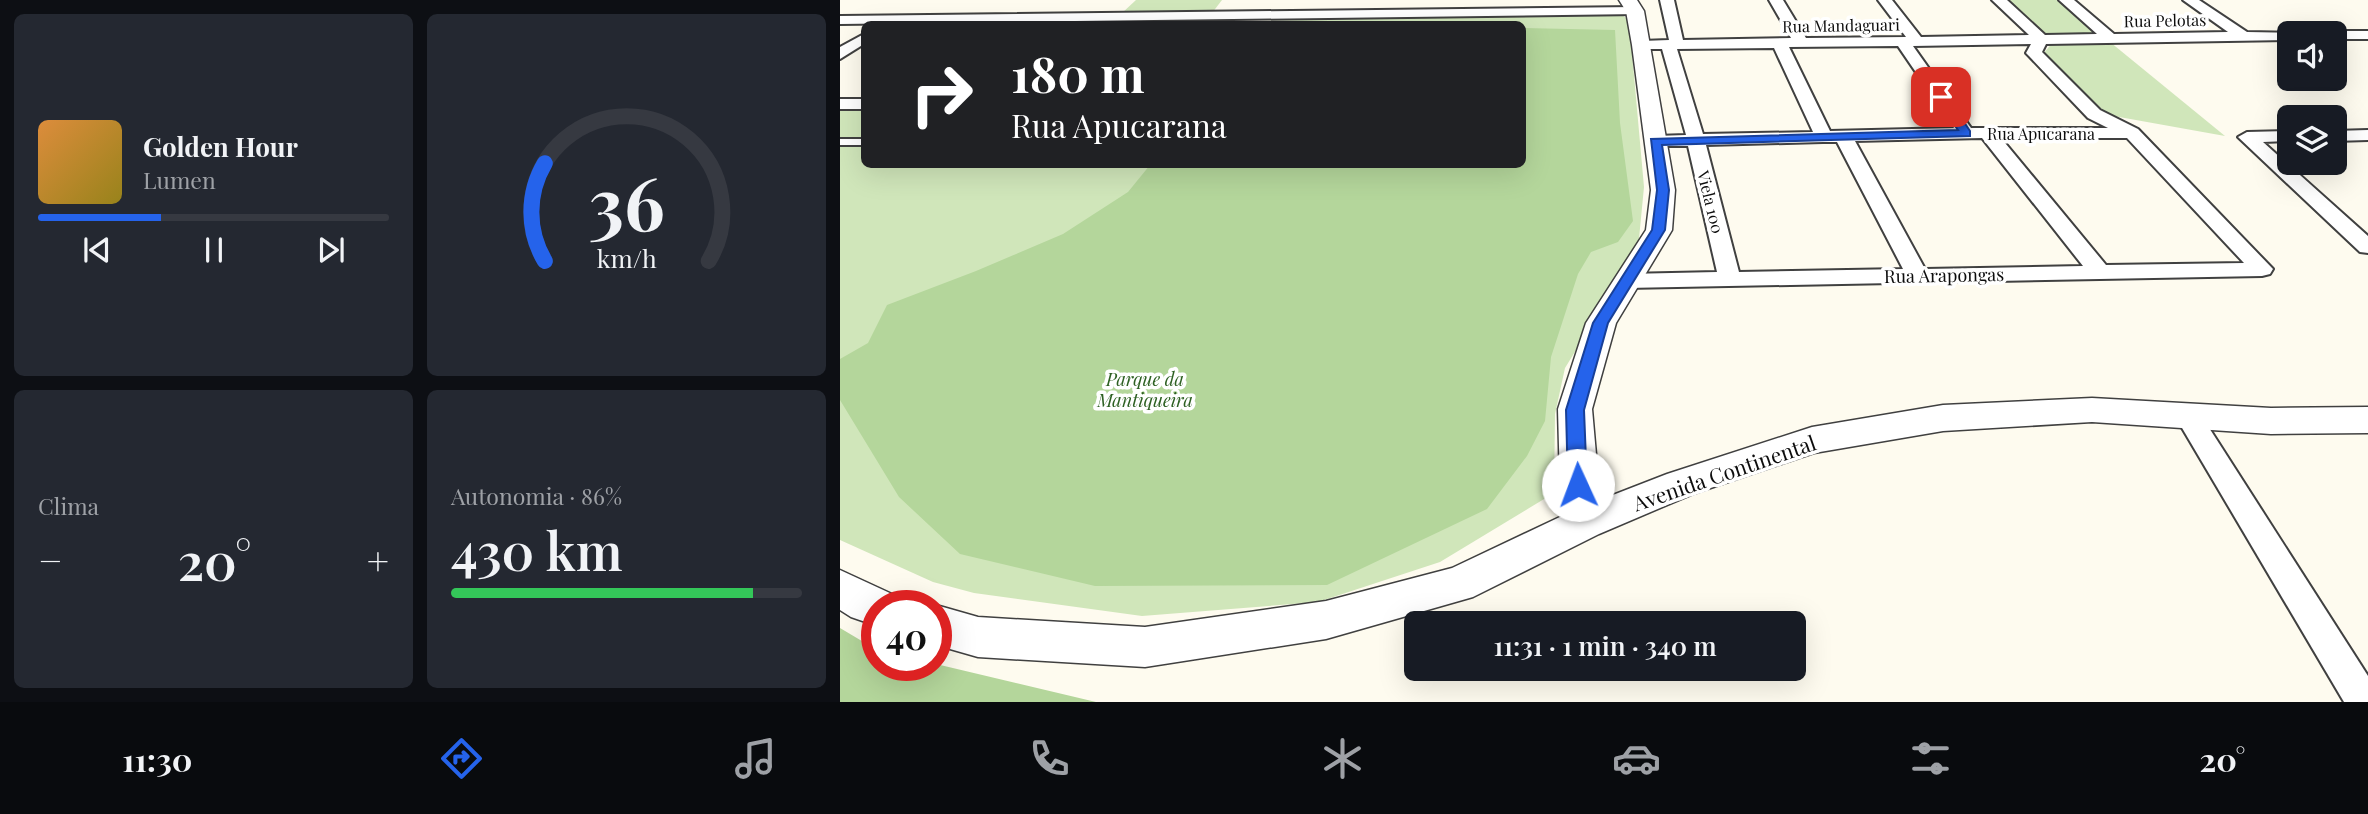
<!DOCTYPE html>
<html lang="pt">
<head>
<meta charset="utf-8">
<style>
  :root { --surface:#171b24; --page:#242831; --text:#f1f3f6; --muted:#9ea1a6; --line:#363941; --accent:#2563eb }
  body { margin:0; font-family:"Playfair Display",serif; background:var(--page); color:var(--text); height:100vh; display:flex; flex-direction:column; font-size:26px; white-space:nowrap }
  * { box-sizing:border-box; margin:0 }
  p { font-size:23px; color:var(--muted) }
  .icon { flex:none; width:38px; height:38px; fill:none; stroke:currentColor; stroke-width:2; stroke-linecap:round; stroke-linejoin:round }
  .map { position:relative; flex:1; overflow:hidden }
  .panel { display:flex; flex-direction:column; gap:14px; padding:14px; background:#0d0f14; width:840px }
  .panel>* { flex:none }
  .hud { position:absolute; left:21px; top:21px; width:665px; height:147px; border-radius:10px; box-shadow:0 7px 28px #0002; background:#202124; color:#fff; overflow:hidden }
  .controls { position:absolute; left:1437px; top:21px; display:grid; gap:14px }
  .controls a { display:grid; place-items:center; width:70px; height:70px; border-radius:10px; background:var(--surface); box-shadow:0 7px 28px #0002; font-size:35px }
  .speed { position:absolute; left:21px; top:590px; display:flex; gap:14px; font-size:35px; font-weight:700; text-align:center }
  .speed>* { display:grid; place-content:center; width:91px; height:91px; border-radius:50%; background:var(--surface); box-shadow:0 7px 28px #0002; line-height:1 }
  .speed .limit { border:10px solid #d22; background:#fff; color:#111 }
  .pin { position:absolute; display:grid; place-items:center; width:60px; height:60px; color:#fff; margin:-30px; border-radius:14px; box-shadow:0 4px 10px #0006 }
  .me { position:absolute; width:77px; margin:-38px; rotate:358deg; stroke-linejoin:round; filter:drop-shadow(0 0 5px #0008) }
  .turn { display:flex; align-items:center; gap:24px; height:147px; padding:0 35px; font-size:32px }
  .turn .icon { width:91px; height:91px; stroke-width:2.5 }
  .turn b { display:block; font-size:49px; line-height:60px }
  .big { font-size:52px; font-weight:600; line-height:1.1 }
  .panel .tile { flex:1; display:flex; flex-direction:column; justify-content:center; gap:10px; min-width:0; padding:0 24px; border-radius:10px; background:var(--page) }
  .panel .dial { align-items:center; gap:0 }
  .dial svg { height:182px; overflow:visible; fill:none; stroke:var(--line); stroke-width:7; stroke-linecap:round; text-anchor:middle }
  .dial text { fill:var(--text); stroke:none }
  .song { display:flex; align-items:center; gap:21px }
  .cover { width:84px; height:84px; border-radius:10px; background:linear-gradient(135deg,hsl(30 70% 55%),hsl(50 70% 35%)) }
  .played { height:7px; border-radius:4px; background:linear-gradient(90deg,var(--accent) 35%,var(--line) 35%) }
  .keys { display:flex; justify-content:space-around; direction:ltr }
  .heat { display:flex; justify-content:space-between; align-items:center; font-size:38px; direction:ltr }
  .charge { height:10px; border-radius:5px; background:linear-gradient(90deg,#34c759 86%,var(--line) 0) }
  .panel .tiles { flex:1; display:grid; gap:14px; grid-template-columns:repeat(2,1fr) }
  .trip { position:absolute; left:564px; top:611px; width:402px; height:70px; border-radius:10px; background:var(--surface); box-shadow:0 7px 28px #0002; font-weight:600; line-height:70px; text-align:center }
  .dock { display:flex; height:112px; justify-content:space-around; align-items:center; background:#090b0e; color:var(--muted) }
  .dock .icon { width:49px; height:49px }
  .dock .selected { color:var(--accent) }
  .dock b { font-size:32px; color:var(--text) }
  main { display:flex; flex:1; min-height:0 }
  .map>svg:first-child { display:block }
  .green { fill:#d0e6ba }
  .forest { fill:#b4d69b }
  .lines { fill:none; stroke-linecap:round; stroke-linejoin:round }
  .service-casing { stroke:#404040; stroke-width:4 }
  .minor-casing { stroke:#404040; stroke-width:4 }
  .tertiary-casing { stroke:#404040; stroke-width:3 }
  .service { fill:#fff; fill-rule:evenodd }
  .minor { fill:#fff; fill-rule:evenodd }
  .tertiary { fill:#fff; fill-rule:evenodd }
  .route { fill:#2563eb; stroke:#184099; stroke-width:2 }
  .labels { text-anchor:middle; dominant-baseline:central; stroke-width:7; stroke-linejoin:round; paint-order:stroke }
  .far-street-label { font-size:16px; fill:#0d0d0d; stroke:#fff }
  .street-label { font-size:18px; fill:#0d0d0d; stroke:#fff }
  .park-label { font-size:18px; font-style:italic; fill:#2d6022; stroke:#fff }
  .near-street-label { font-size:21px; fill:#0d0d0d; stroke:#fff }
</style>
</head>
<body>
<main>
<section class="panel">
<div class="tiles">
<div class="tile">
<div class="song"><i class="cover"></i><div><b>Golden Hour</b><p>Lumen</p></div></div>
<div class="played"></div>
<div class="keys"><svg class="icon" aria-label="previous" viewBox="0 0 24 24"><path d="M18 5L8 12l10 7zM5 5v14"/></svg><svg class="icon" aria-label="pause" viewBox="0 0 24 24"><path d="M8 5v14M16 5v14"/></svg><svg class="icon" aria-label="next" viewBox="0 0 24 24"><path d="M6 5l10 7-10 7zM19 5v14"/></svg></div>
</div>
<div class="tile dial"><svg viewBox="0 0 100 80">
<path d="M14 69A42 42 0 1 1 86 69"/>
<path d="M14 69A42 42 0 0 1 14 26" stroke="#2563eb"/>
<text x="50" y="56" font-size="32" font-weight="700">36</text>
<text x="50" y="72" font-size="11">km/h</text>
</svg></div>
<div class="tile"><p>Clima</p>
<div class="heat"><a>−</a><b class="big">20°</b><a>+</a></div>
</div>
<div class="tile"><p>Autonomia · 86%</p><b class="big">430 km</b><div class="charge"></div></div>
</div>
</section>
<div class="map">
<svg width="1528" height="702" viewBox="0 0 1528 702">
  <rect width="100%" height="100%" fill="#fefbef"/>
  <g class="green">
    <polygon points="296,0 382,0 372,13 281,14"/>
    <polygon points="1163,0 1222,0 1262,36 1204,38"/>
    <polygon points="779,13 789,20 804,187 798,249 725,368 715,414 714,493 600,562 478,602 302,616 134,593 93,582 0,540 0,110 24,110 24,164 682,164 682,24 291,24"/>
    <polygon points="1213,42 1270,42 1385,136 1268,115 1203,54"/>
  </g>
  <g class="forest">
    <polygon points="683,28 775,30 780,123 793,221 778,242 751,252 738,274 711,357 705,421 687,456 647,509 487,585 255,586 120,554 59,497 0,400 0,359 28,343 47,305 136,271 223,234 288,192 310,165 682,164"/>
    <polygon points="0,628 37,650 37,665 96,664 256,702 0,702"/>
  </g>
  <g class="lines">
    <defs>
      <rect id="service" x="0" y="139" width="24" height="6"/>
      <g id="minor">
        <path d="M820 0H834L843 40 951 38 929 0H943L966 38 1066 37 1038 0H1052L1081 37 1189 35 1152 0H1167L1205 35 1257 34 1219 0H1234L1274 34 1388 32 1343 0H1359L1407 32 1454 33H1449V40L1206 44 1202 52 1260 110 1298 129 1433 269 1430 274 1422 276 786 288 778 286 775 281 778 276 786 274 877 272 848 146H816L807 141 816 136 846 135 822 49H802L795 45 802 41 829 40ZM1191 44 1186 53 1189 56 1248 118 1268 128H1131L1073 46ZM1058 46 1114 128 990 131 949 47ZM934 48 973 132 863 134 837 49ZM1142 138 1243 266 1085 269 1015 141ZM1161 138H1287L1404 263 1266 265ZM983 142H997L1063 269 899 272 866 145Z"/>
        <polygon points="795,7 802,11 800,14 0,24 0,16"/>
        <polygon points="1494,31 1528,31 1528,39 1494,39 1494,33 1488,33"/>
        <polygon points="24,34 24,44 0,59 0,47"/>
        <rect x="0" y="99" width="24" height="10"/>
        <polygon points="1528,130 1528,140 1494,141 1494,131"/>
        <polygon points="1449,131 1449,141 1423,142 1528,236 1528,253 1520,252 1398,137 1407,132"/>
        <polygon points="1348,406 1357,409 1528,676 1528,702 1504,702 1335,416 1339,409"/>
      </g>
      <g id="tertiary">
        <polygon points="779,0 797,0 804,11 835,190 832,230 776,323 752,409 760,500 827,474 972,427 1103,405 1252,398 1431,408 1528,407 1528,433 1431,434 1252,422 1103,431 974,453 853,494 759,534 633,597 486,639 305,667 138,657 96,645 96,605 138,617 305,627 486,601 612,568 724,515 720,485 718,409 746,323 806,230 811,190 792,45 786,11"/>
        <polygon points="0,570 52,594 57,606 37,606 37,626 11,617 0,610"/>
      </g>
    </defs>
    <use href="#service" class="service-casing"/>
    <use href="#minor" class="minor-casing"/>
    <use href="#tertiary" class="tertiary-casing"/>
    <use href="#service" class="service"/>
    <use href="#minor" class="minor"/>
    <use href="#tertiary" class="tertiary"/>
  </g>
  <polygon class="route" points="1101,93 1105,94 1130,131 1130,136 822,145 829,190 825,230 768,323 744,410 747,485 744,491 738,493 731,491 728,485 726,410 753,323 812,230 817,190 811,139 1118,130 1095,97"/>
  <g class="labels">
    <g class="far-street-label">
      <text transform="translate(1325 20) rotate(-1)">Rua Pelotas</text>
      <text transform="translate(1001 25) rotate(-1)">Rua Mandaguari</text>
      <text x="1201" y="133">Rua Apucarana</text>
      <text transform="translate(871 202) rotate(76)">Viela 100</text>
    </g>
    <g class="street-label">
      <text transform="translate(1104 275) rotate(-1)">Rua Arapongas</text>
    </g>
    <g class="park-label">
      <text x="305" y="379">Parque da<tspan x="305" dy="21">Mantiqueira</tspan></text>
    </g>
    <g class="near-street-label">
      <text transform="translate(884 472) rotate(-19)">Avenida Continental</text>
    </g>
  </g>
</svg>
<div class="controls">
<a><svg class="icon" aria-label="sound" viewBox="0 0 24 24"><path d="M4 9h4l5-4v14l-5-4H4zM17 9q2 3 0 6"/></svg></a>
<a><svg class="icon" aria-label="layers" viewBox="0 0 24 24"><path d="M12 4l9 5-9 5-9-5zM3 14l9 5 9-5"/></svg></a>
</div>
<div class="speed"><div class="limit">40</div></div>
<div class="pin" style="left:1101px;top:97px;background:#d93025"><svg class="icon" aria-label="arrive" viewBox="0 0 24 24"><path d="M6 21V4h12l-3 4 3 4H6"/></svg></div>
<svg class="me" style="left:738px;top:485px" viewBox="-20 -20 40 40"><circle r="19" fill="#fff"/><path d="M0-13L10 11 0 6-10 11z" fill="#2563eb"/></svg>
<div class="trip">11:31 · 1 min · 340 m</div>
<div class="hud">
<div class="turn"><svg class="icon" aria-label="right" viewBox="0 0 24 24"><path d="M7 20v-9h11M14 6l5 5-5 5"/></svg><div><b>180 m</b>Rua Apucarana</div></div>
</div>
</div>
</main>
<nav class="dock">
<b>11:30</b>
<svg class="icon selected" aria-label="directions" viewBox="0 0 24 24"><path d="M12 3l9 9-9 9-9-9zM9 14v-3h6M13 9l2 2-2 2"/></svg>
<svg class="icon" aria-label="music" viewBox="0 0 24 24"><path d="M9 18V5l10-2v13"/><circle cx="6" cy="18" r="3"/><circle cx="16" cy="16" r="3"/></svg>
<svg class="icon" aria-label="phone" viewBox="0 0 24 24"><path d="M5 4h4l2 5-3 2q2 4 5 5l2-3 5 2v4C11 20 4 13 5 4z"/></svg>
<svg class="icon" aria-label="climate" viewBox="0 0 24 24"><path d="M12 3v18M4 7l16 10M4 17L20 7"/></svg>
<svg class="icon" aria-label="car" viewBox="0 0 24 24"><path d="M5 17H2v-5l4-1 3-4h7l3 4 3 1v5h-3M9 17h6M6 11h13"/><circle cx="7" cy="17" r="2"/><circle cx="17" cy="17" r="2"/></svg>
<svg class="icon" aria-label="filters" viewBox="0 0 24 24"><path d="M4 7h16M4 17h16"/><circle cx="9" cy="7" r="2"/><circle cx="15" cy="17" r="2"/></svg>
<b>20°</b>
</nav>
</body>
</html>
